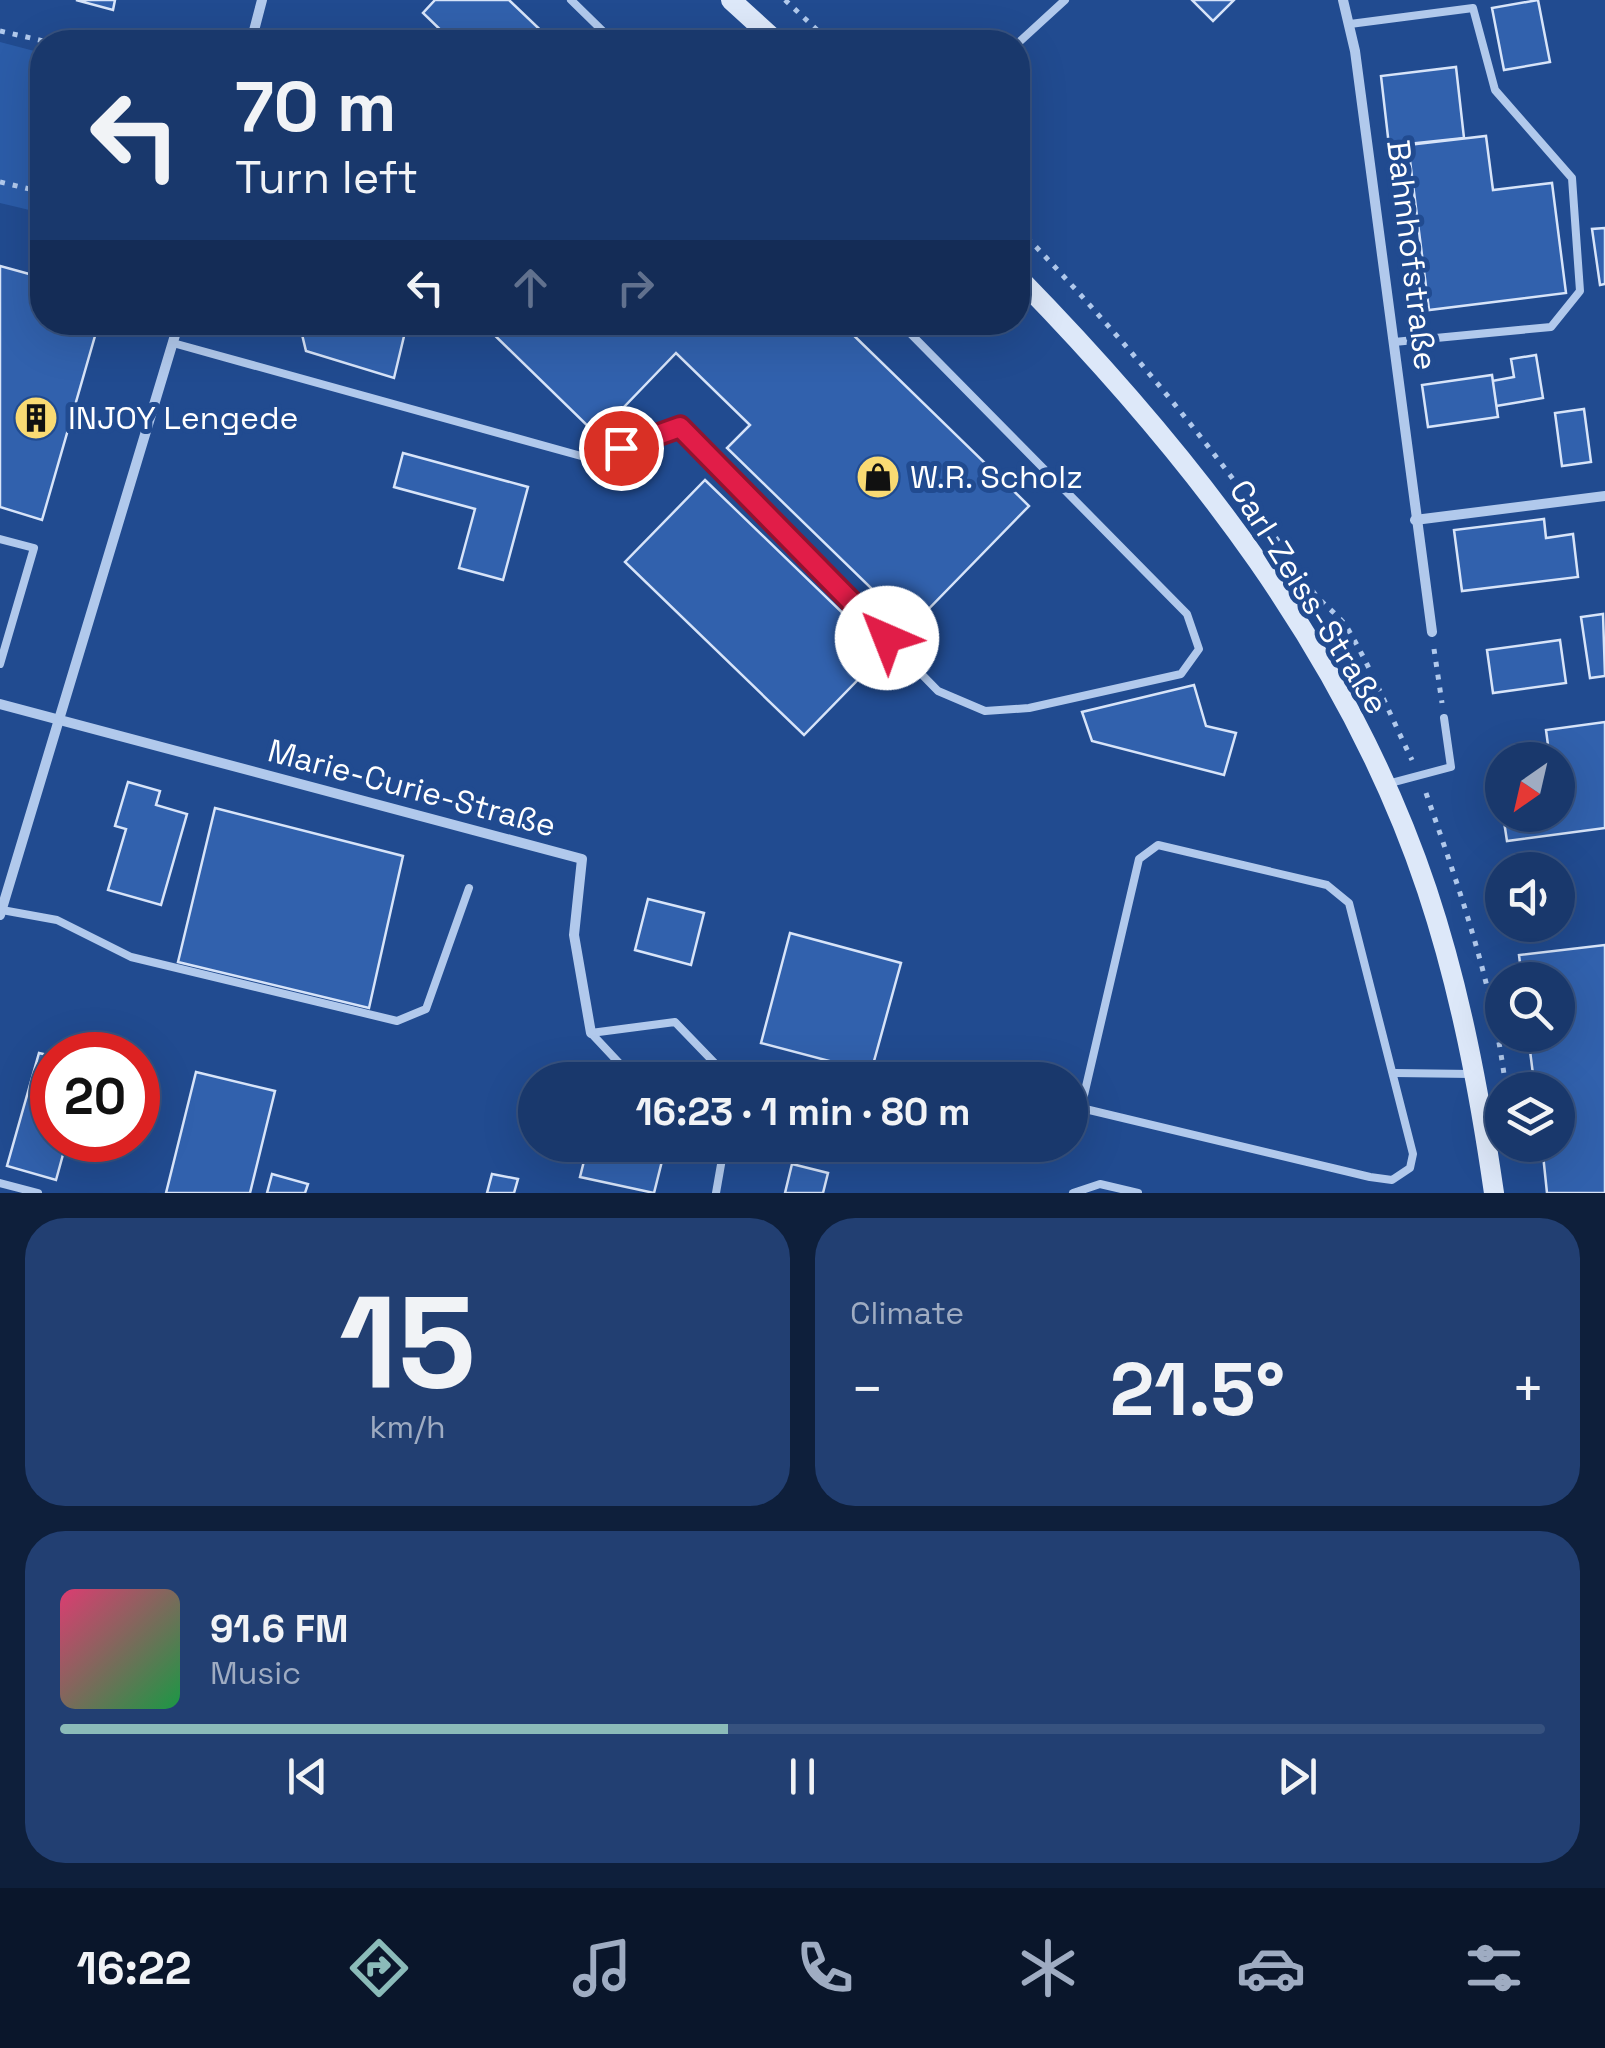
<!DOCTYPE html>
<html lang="en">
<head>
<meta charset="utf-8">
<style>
  :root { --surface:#19386c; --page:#223f72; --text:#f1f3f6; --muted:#9facc2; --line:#37527f; --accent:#8bbbb9 }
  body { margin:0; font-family:"Space Grotesk",sans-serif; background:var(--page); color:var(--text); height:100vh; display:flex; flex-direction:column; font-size:38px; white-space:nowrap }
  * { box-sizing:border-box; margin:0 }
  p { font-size:32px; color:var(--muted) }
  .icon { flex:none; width:55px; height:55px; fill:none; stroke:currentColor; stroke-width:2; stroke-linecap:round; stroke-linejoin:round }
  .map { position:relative; height:1193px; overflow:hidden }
  .panel { display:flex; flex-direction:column; gap:25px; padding:25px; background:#0e1f3b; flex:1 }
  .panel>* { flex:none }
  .guide { position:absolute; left:30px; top:30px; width:1000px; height:305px; border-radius:40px; box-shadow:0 10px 40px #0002,0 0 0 2px var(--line); background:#19386c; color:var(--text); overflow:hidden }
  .needle { width:65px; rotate:214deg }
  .fabs { position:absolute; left:1485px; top:742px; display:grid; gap:20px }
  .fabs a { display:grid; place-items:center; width:90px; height:90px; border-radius:50%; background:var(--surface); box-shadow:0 10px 40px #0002,0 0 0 2px var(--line); font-size:50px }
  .speed { position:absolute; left:30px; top:1032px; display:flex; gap:20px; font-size:50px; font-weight:700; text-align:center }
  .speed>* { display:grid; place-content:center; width:130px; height:130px; border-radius:50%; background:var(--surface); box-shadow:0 10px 40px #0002,0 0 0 2px var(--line); line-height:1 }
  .speed .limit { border:15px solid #d22; background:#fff; color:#111 }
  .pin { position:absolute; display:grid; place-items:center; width:85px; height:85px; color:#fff; margin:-42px; border:5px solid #fff; border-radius:50%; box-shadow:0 2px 10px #0007 }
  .me { position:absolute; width:110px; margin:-55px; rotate:316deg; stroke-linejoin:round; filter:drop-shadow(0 0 8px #0008) }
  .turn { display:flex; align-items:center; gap:35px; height:210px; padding:0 40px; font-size:45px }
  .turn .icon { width:130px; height:130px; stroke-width:2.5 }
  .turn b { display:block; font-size:70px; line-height:85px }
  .lanes { display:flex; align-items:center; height:95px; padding:0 40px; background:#0003; justify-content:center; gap:50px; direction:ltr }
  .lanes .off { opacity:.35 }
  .big { font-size:75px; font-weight:600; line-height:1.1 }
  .panel .widget { flex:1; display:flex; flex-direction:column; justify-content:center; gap:15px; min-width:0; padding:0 35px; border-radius:40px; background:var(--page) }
  .panel .dial { align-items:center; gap:0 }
  .dial b { font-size:130px; line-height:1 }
  .song { display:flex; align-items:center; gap:30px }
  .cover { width:120px; height:120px; border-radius:15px; background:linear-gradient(135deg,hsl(340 70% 55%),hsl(140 70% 35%)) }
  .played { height:10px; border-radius:5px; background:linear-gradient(90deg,var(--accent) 45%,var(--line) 45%) }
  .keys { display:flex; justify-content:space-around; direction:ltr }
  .heat { display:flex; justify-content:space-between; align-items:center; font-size:55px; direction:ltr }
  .panel .tiles { flex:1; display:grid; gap:25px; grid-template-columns:1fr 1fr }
  .widget:last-child { grid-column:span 2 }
  .trip { position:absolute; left:518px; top:1062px; width:570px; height:100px; border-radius:50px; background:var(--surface); box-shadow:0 10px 40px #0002,0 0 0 2px var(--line); font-weight:600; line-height:100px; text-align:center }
  .dock { display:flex; height:160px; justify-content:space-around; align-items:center; background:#0a162b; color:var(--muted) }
  .dock .icon { width:70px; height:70px }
  .dock .active { color:var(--accent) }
  .dock b { font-size:45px; color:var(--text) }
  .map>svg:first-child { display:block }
  .green { fill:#2b5ca8 }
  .building { fill:#3161ad; stroke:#d7e4f9; stroke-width:2.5 }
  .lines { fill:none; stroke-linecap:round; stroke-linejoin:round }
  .path { stroke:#b1c9ec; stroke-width:5; stroke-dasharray:5 8; stroke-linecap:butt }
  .service { stroke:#b1c9ec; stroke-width:8 }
  .minor { stroke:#b1c9ec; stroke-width:10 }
  .secondary { stroke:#dde8f9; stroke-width:20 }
  .route-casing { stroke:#92132f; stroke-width:25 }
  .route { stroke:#e11d48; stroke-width:18 }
  .labels { text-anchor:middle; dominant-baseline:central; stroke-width:10; stroke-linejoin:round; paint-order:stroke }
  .street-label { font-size:32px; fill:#fff; stroke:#214b90 }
  .poi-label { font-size:32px; fill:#fff; stroke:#214b90; text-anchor:start }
</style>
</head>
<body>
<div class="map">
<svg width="1605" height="1193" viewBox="0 0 1605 1193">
  <rect width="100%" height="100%" fill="#214b90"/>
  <polygon class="green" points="0,42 42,53 42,213 0,203"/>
  <g class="building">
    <polygon points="76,0 115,0 113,10"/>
    <polygon points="435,0 509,0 553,42 453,42 423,13"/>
    <polygon points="1192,0 1234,0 1213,21"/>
    <polygon points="1538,0 1550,62 1504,70 1492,8"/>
    <polygon points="1456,67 1464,138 1389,146 1381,76"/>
    <polygon points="1486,136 1493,190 1552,183 1566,293 1429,310 1408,145"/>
    <polygon points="1605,228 1605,284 1600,285 1592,229"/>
    <polygon points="0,266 40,277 37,290 42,291 42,322 79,322 97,329 42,520 0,507"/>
    <polygon points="299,322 379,322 405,332 394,378 306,351"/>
    <polygon points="481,322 840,322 1029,506 911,627 727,448 750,425 676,353 597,435"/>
    <polygon points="1536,355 1543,398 1496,406 1492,381 1514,377 1511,359"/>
    <polygon points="1492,375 1498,417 1428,427 1422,385"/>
    <polygon points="1584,409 1591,462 1562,466 1555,413"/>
    <polygon points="403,453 528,487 503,580 459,568 475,509 394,487"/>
    <polygon points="705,480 884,653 804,735 625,562"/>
    <polygon points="1544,519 1546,538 1573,534 1578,577 1462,591 1454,530"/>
    <polygon points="1603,614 1605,676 1590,678 1581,617"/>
    <polygon points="1560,640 1566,683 1493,693 1487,650"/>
    <polygon points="1194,685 1206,726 1236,733 1224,775 1092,741 1082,712"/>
    <polygon points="1605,722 1605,828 1507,841 1503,815 1558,815 1558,760 1550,760 1546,730"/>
    <polygon points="128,782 160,791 156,805 187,814 161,905 108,890 126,829 115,826"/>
    <polygon points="215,808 403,856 369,1008 178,962"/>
    <polygon points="648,899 704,913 691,965 635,950"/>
    <polygon points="790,933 901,963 871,1072 761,1043"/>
    <polygon points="1605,945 1605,1193 1547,1193 1542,1145 1558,1145 1558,1090 1535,1090 1528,1035 1558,1035 1558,980 1522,980 1519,955"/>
    <polygon points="39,1053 52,1056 52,1140 67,1140 56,1180 7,1166"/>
    <polygon points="196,1072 275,1091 250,1193 166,1193"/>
    <polygon points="588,1145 666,1145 654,1193 580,1177"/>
    <polygon points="792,1164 828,1173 823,1193 785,1193"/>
    <polygon points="272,1174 308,1184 305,1193 267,1193"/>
    <polygon points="492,1174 518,1179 514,1193 487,1193"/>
  </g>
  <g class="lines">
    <g class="path">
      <polyline points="785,0 830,42"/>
      <polyline points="0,31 48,42"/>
      <polyline points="0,182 42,192"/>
      <path d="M1018 228C1127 341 1224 459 1312 590 1322 605 1339 614 1348 629 1372 670 1391 717 1412 760"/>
      <polyline points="1434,649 1442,703"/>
      <path d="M1426 793C1460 891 1494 986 1506 1090"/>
    </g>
    <g class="service">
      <polyline points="571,0 614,42"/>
      <polyline points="1350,24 1473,8 1495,90 1572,178 1580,291 1551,327 1394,342"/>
      <polyline points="1018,43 1065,0"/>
      <polyline points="1018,131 1022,136 1018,141"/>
      <polyline points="173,343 592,459 680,427 938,691 985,711 1029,708 1181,674 1199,649 1187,614 899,322"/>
      <polyline points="0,539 34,548 0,664"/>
      <polyline points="1387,784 1451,767 1444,718"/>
      <polygon points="1158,845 1327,885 1349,903 1413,1154 1410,1168 1392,1180 1370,1177 1081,1108 1139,859"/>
      <polyline points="2,910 57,920 131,957 397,1021 426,1009 469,888"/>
      <polyline points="591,1033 675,1022 731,1080"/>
      <polyline points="591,1033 635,1080"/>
      <polyline points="1395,1073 1472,1074"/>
      <polyline points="714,1145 723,1153 716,1193"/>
      <polyline points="0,1183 38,1193"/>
      <polyline points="1073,1193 1100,1184 1138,1193"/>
    </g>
    <g class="minor">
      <polyline points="1343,0 1355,51 1432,632"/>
      <polyline points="251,42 262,0"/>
      <polyline points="1415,520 1605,496"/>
      <polyline points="0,704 582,859 574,935 591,1033"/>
      <polyline points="0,915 179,322"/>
    </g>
    <g class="secondary">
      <polyline points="731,0 777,42"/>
      <path d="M1018 277C1190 453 1348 653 1427 890 1460 989 1479 1090 1494 1193"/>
    </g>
  </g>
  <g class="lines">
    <defs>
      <polyline id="route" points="621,448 680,427 887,638"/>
    </defs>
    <use href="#route" class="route-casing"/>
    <use href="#route" class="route"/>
  </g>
  <defs>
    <symbol id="building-disc" viewBox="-11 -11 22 22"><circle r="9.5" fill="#f9da73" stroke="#214b90"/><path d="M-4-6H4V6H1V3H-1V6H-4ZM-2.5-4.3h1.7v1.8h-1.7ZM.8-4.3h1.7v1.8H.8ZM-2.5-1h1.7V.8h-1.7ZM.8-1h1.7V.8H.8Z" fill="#111"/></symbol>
    <symbol id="shop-disc" viewBox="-11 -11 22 22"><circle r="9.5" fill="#f9da73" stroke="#214b90"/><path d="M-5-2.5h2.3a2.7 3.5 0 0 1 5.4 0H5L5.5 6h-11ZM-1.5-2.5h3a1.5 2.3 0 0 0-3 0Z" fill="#111"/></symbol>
  </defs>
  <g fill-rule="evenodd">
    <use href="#building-disc" x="11" y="393" width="50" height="50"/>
    <use href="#shop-disc" x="853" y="452" width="50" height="50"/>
  </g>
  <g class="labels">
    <g class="street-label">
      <text transform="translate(1412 255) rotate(83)">Bahnhofstraße</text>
      <text transform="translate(1309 597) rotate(58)">Carl-Zeiss-Straße</text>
      <text transform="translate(412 788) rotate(15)">Marie-Curie-Straße</text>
    </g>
    <g class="poi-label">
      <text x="68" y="418">INJOY Lengede</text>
      <text x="910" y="477">W.R. Scholz</text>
    </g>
  </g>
</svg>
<div class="fabs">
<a><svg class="needle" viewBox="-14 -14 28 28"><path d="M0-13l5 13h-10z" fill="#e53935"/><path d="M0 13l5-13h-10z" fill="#9facc2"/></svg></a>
<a><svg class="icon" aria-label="sound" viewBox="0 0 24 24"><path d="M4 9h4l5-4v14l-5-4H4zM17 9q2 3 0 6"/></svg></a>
<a><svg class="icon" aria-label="search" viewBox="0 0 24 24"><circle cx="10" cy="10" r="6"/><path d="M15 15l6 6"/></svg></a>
<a><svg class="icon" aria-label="layers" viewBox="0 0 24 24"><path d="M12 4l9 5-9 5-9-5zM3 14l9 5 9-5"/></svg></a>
</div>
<div class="speed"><div class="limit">20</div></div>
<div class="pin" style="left:621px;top:448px;background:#d93025"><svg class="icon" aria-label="arrive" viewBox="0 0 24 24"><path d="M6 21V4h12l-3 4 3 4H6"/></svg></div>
<svg class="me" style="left:887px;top:638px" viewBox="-20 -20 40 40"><circle r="19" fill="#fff"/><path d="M0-13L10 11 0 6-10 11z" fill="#e11d48"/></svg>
<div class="trip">16:23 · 1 min · 80 m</div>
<div class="guide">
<div class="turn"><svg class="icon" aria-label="left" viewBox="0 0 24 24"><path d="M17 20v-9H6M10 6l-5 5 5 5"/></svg><div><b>70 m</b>Turn left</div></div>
<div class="lanes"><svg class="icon" aria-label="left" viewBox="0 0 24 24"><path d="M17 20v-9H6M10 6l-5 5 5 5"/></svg><svg class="icon off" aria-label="ahead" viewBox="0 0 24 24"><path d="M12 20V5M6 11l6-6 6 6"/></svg><svg class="icon off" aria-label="right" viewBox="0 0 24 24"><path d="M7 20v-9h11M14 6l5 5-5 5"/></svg></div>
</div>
</div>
<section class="panel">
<div class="tiles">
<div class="widget dial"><b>15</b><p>km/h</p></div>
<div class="widget"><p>Climate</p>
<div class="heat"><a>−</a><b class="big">21.5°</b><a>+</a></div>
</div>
<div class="widget">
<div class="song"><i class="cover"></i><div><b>91.6 FM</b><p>Music</p></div></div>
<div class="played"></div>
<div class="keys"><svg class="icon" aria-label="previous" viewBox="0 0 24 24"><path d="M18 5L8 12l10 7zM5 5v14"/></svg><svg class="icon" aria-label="pause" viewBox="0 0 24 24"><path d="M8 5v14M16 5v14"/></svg><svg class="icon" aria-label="next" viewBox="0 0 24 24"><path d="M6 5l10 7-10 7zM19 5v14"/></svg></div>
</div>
</div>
</section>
<nav class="dock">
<b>16:22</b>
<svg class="icon active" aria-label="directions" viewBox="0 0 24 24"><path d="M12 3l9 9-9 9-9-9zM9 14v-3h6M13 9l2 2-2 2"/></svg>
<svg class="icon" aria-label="music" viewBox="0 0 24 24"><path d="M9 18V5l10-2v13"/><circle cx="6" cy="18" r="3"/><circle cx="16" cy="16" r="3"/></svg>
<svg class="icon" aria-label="phone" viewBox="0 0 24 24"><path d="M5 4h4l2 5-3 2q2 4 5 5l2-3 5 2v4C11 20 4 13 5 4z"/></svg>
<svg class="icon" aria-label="climate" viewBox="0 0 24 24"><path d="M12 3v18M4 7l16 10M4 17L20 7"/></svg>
<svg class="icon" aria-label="car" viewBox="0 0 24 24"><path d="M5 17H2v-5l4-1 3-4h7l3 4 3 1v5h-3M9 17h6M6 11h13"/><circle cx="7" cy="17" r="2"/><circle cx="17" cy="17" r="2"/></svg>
<svg class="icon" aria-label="filters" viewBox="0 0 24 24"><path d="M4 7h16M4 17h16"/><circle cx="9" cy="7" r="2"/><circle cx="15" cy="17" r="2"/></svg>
</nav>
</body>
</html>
